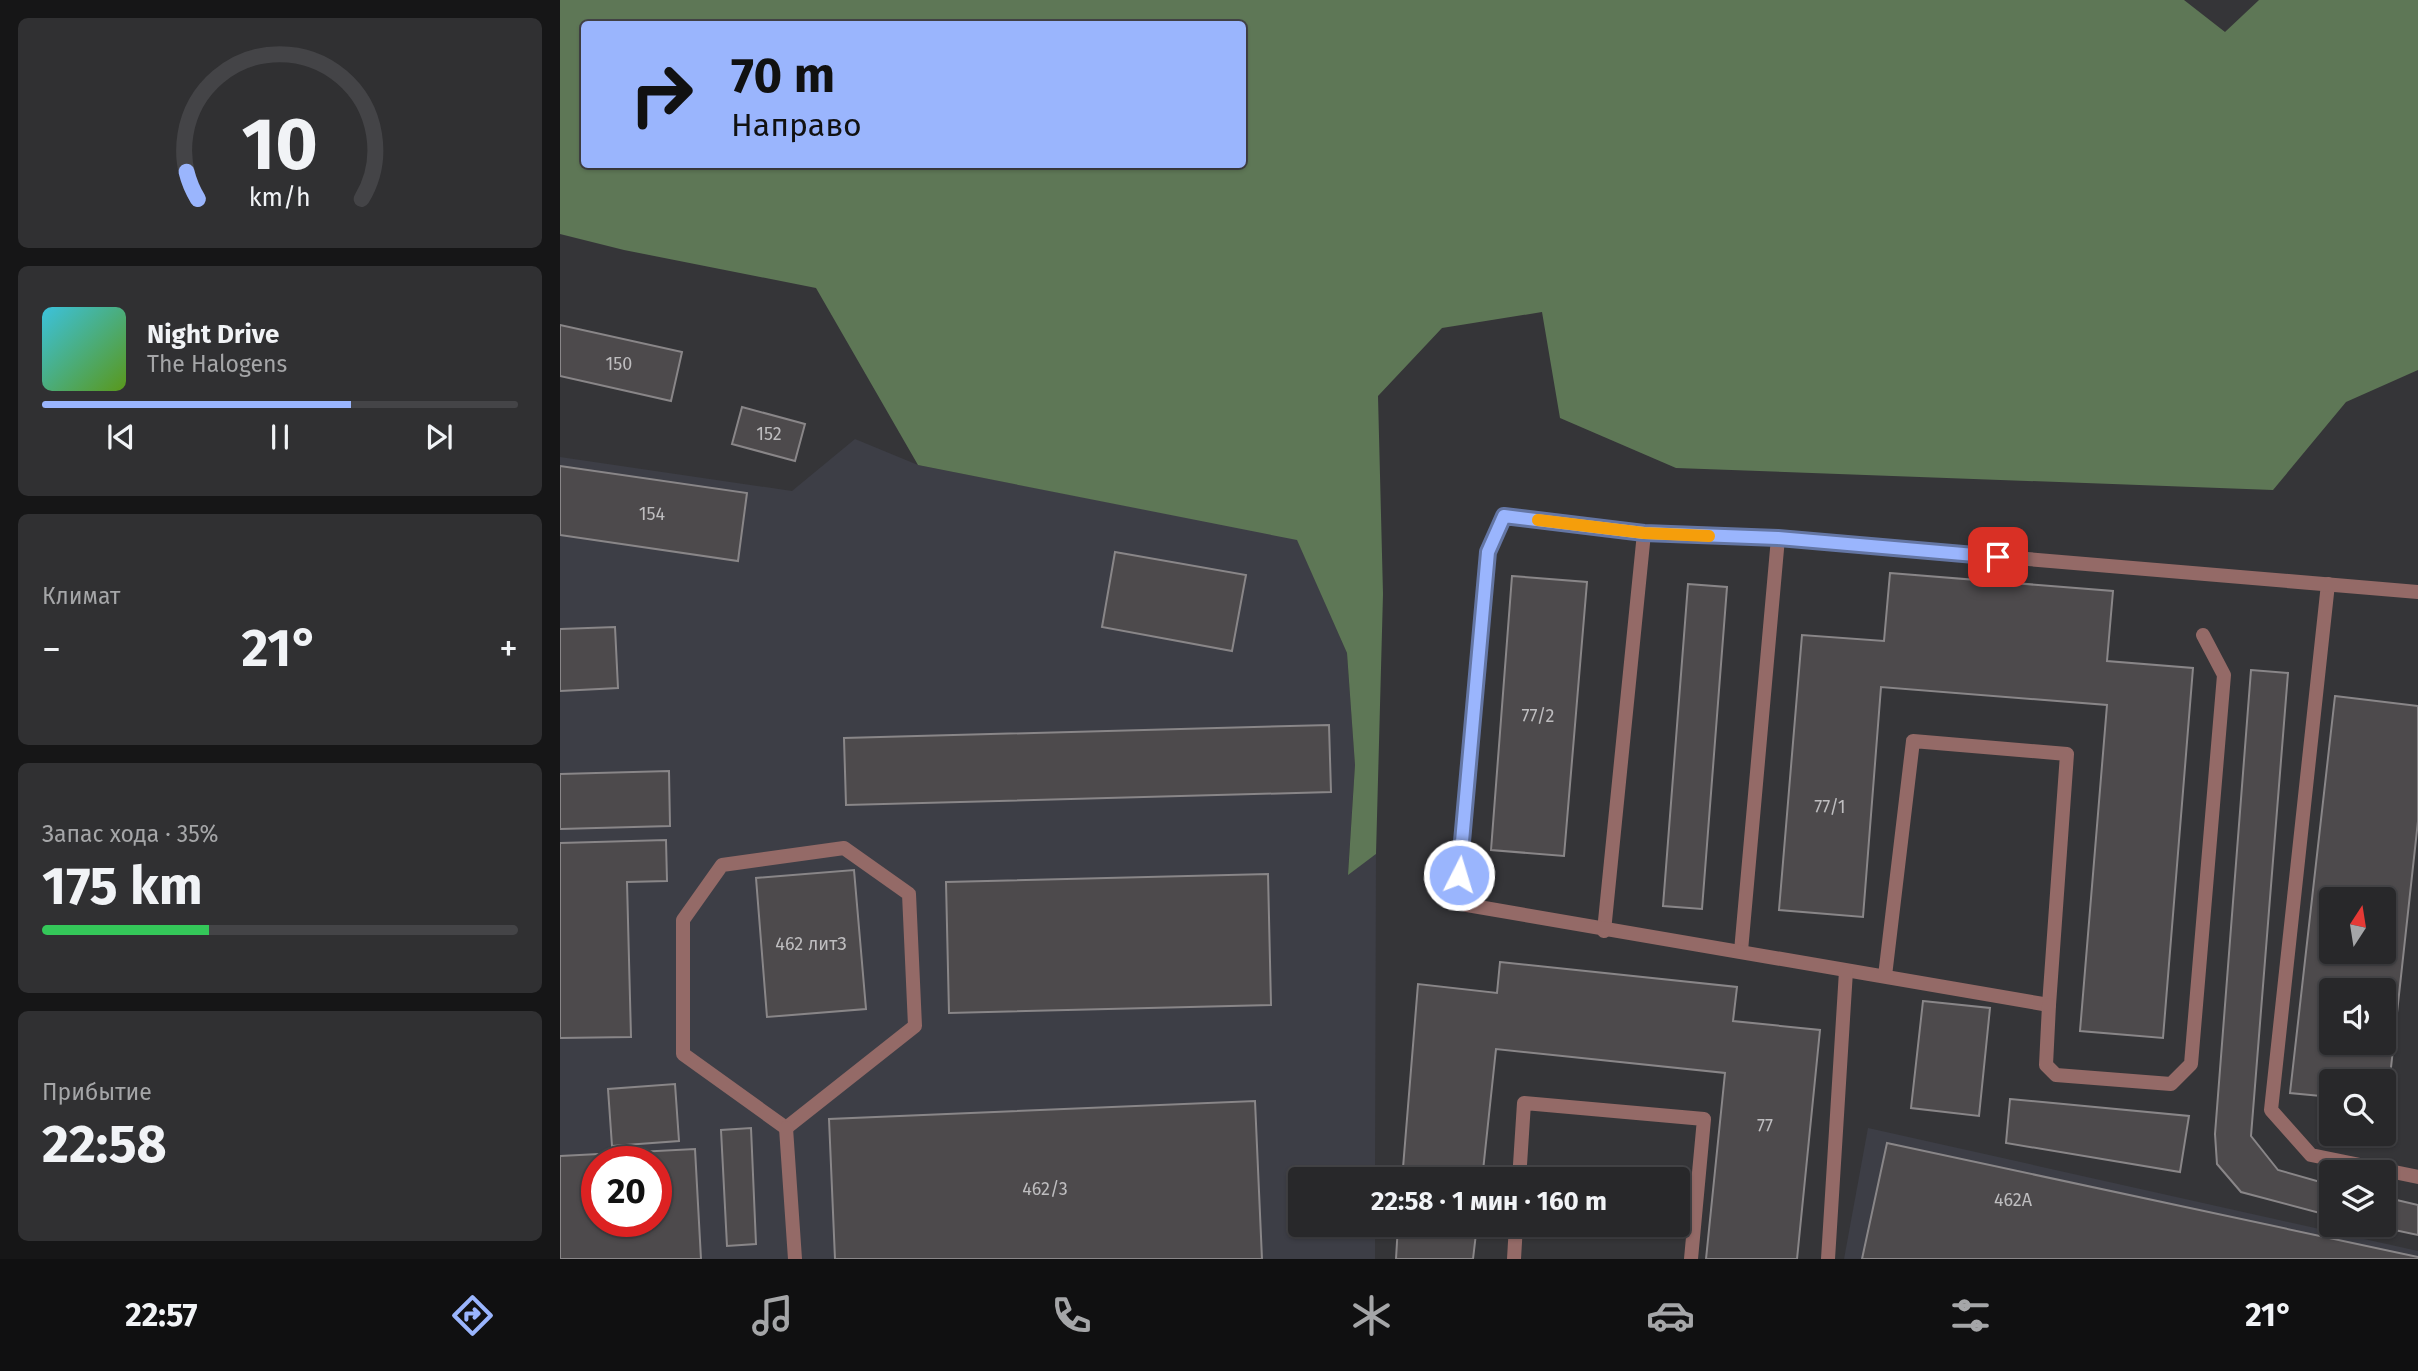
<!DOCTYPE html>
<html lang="ru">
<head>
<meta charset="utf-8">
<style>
  :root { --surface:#28282a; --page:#303032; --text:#f1f3f6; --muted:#a5a6a8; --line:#444447; --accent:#9ab5fd }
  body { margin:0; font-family:"Fira Sans",sans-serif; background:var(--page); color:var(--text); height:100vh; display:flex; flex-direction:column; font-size:26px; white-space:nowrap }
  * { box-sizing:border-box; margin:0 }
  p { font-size:23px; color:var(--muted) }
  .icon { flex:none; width:38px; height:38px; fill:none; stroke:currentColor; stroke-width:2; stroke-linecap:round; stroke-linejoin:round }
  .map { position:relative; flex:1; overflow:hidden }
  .sheet { display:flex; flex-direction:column; gap:18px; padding:18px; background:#161617; width:560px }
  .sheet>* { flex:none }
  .banner { position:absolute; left:21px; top:21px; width:665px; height:147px; border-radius:7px; box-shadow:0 2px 5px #0004,0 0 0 2px var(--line); background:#9ab5fd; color:#111; overflow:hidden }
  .needle { width:46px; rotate:12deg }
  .fabs { position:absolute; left:1759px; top:887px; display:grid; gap:14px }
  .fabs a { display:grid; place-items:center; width:77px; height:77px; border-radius:7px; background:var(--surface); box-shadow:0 2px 5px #0004,0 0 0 2px var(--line); font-size:35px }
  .speed { position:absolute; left:21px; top:1146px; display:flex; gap:14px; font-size:35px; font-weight:700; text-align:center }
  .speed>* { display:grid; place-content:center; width:91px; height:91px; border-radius:50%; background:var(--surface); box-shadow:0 2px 5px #0004,0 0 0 2px var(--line); line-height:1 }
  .speed .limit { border:10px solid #d22; background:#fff; color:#111 }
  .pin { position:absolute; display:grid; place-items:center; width:60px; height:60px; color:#fff; margin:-30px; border-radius:14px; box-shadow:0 4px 10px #0006 }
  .me { position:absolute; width:77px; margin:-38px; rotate:5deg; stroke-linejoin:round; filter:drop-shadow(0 0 5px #0008) }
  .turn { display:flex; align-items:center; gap:24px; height:147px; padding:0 35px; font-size:32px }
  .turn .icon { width:91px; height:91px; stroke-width:2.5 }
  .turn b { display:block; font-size:49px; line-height:60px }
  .big { font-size:52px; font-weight:700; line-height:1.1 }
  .sheet .tile { flex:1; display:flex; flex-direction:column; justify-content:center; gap:10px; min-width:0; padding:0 24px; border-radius:10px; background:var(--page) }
  .sheet .dial { align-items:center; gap:0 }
  .dial svg { height:182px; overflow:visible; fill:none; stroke:var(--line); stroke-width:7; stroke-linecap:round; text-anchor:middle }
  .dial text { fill:var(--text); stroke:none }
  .song { display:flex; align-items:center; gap:21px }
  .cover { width:84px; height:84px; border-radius:10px; background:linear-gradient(135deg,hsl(190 70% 55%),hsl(90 70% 35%)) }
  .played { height:7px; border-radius:4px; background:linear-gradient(90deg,var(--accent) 65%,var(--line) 65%) }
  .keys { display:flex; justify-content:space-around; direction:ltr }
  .heat { display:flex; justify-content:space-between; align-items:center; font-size:38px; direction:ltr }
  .charge { height:10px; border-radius:5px; background:linear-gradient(90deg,#34c759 35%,var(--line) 0) }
  .trip { position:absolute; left:728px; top:1167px; width:402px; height:70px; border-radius:7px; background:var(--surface); box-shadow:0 2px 5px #0004,0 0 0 2px var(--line); font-weight:700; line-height:70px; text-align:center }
  .dock { display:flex; height:112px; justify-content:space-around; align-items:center; background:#101011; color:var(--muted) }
  .dock .icon { width:49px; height:49px }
  .dock .selected { color:var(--accent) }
  .dock b { font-size:32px; color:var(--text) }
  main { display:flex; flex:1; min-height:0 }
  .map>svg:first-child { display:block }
  .built { fill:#3d3e46; fill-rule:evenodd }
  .forest { fill:#5e7756; fill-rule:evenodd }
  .building { fill:#4d4a4c; stroke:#898688; stroke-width:2; fill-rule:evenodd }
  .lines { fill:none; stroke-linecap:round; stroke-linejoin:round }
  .lane { stroke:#946a67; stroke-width:14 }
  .route-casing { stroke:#6476a4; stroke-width:18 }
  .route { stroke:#9ab5fd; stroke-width:12 }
  .slow { stroke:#f59e0b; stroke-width:12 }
  .labels { text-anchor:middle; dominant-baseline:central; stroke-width:7; stroke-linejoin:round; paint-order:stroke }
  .number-label { font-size:18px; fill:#bebdbf }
</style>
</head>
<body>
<main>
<section class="sheet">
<div class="tile dial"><svg viewBox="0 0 100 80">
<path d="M14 69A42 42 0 1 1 86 69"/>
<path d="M14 69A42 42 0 0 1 9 57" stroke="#9ab5fd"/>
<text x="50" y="56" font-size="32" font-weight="700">10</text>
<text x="50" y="72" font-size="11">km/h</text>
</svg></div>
<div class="tile">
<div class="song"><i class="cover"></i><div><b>Night Drive</b><p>The Halogens</p></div></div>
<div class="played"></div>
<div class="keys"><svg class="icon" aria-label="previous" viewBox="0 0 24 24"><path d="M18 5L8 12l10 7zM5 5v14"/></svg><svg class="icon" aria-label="pause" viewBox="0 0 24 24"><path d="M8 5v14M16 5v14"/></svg><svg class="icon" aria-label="next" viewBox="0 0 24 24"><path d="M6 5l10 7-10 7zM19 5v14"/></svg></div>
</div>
<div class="tile"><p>Климат</p>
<div class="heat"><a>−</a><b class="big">21°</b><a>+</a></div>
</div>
<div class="tile"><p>Запас хода · 35%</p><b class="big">175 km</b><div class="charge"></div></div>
<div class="tile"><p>Прибытие</p><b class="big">22:58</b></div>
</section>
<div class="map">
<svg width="1858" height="1259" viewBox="0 0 1858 1259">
  <rect width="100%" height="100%" fill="#353538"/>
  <g class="built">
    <path d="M295 439 358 465 737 539 787 653 795 765 788 874 816 854 815 1179 740 1180V1225H815V1259H0V457L232 491ZM37 1162H96V1222H37Z"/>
    <polygon points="1308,1128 1858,1251 1858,1259 1284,1259"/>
  </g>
  <path class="forest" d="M0 0H1624L1665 32 1699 0H1858V370L1786 402 1713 490 1116 468 1000 418 982 312 882 328 818 396 823 594 816 854 788 875 795 765 787 653 737 540 358 465 256 288 64 250 0 234ZM24 24H682V164H24Z"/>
  <g class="building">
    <polygon points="0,325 122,352 111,401 0,376"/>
    <polygon points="182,407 245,424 235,461 172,444"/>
    <polygon points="0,466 187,493 178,561 0,535"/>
    <polygon points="555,552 686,575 672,651 542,627"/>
    <polygon points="1330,573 1553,591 1547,661 1633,668 1603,1038 1520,1031 1547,705 1321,687 1303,917 1219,910 1242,635 1324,641"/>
    <polygon points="952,576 1027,582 1004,856 931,850"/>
    <polygon points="1128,584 1167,587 1142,909 1103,906"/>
    <polygon points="55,627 58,688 0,691 0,629"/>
    <polygon points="1691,670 1728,673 1691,1136 1718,1170 1771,1185 1771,1216 1681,1192 1657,1164 1655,1134"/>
    <path d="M1775 696 1858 706V821L1827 1104 1824 1103V1082H1771V1097L1730 1093ZM1771 900H1824V952H1771ZM1771 990H1824V1043H1771Z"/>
    <polygon points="769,725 771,792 286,805 284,738"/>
    <polygon points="109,771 110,826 0,829 0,774"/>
    <polygon points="106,840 107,881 67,882 71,1037 0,1038 0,843"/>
    <polygon points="294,870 306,1009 207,1017 196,878"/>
    <polygon points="708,874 711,1005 389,1013 386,882"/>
    <polygon points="940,962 1177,987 1173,1021 1260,1030 1237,1259 1146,1259 1165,1073 936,1049 922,1180 842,1180 858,984 937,993"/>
    <polygon points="1363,1001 1430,1008 1419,1116 1351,1108"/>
    <polygon points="115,1084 119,1141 52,1146 48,1089"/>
    <polygon points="1450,1099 1629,1116 1620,1172 1446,1143"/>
    <polygon points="695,1101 702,1259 275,1259 269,1119"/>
    <polygon points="191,1128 196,1244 167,1246 161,1130"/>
    <polygon points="1327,1143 1858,1257 1858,1259 1302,1259"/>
    <path d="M135 1149 141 1259H0V1156ZM37 1162H96V1222H37Z"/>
    <polygon points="1824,1197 1858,1205 1858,1235 1811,1225 1824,1225"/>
    <polygon points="838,1225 917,1225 913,1259 836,1259"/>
  </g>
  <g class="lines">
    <g class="lane">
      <polyline points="1768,584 1711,1110 1751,1155 1858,1177"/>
      <polygon points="284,848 349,894 355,1026 226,1128 123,1054 123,920 162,865"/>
      <polyline points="1044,931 1084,533"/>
      <polyline points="1181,951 1218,538"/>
      <polyline points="1325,976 1353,741 1507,754 1489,1005 907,905 899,875 928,552 944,516 1084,533 1218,538 1858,592"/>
      <polyline points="1489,1005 1486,1065 1496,1075 1611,1084 1631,1064 1664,675 1643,635"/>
      <polyline points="226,1128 235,1259"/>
      <polyline points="959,1180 964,1103 1144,1119 1131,1259"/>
      <polyline points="954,1259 956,1225"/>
      <polyline points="1268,1259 1286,971"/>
    </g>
  </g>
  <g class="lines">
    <defs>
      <polyline id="route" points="899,875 928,552 944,516 1084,533 1218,538 1438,557"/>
    </defs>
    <use href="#route" class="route-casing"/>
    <use href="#route" class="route"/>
    <polyline class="slow" points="978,520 1084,533 1149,536"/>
  </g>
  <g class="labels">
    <g class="number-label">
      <text x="59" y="364">150</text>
      <text x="209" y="434">152</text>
      <text x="92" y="514">154</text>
      <text x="978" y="716">77/2</text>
      <text x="1270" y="807">77/1</text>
      <text x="251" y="944">462 литЗ</text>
      <text x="1205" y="1126">77</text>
      <text x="485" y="1189">462/3</text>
      <text x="1453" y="1200">462А</text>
    </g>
  </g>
</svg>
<div class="fabs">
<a><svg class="needle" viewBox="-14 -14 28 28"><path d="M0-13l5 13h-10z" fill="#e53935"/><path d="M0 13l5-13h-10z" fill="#a5a6a8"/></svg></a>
<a><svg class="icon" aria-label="sound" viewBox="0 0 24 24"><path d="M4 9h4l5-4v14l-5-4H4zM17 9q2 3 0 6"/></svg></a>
<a><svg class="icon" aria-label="search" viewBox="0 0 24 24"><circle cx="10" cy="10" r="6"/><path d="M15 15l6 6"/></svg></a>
<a><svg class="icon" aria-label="layers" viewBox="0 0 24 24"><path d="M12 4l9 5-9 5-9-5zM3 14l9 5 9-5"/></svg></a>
</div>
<div class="speed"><div class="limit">20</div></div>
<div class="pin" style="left:1438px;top:557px;background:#d93025"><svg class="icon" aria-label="arrive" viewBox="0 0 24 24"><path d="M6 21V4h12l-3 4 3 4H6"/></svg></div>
<svg class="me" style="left:899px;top:875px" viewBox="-20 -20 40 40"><circle r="17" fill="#9ab5fd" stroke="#fff" stroke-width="3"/><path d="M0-11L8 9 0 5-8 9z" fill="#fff"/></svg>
<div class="trip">22:58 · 1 мин · 160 m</div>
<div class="banner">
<div class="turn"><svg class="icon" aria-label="right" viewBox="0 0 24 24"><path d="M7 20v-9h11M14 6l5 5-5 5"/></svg><div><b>70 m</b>Направо</div></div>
</div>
</div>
</main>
<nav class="dock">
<b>22:57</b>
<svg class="icon selected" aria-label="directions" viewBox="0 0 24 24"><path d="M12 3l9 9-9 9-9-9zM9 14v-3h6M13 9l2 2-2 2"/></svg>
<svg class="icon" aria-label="music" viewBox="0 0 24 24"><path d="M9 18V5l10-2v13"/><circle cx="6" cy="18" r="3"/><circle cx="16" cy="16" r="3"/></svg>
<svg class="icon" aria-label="phone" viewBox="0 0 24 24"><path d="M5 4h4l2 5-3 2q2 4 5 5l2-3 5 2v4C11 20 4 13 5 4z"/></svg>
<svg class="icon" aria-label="climate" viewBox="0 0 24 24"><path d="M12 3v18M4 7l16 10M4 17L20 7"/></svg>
<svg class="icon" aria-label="car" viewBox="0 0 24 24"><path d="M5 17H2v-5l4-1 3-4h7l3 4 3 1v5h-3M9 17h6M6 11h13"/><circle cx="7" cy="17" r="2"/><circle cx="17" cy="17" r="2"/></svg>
<svg class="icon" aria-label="filters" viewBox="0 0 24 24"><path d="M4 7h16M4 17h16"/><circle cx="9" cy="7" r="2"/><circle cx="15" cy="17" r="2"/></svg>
<b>21°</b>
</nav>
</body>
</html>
